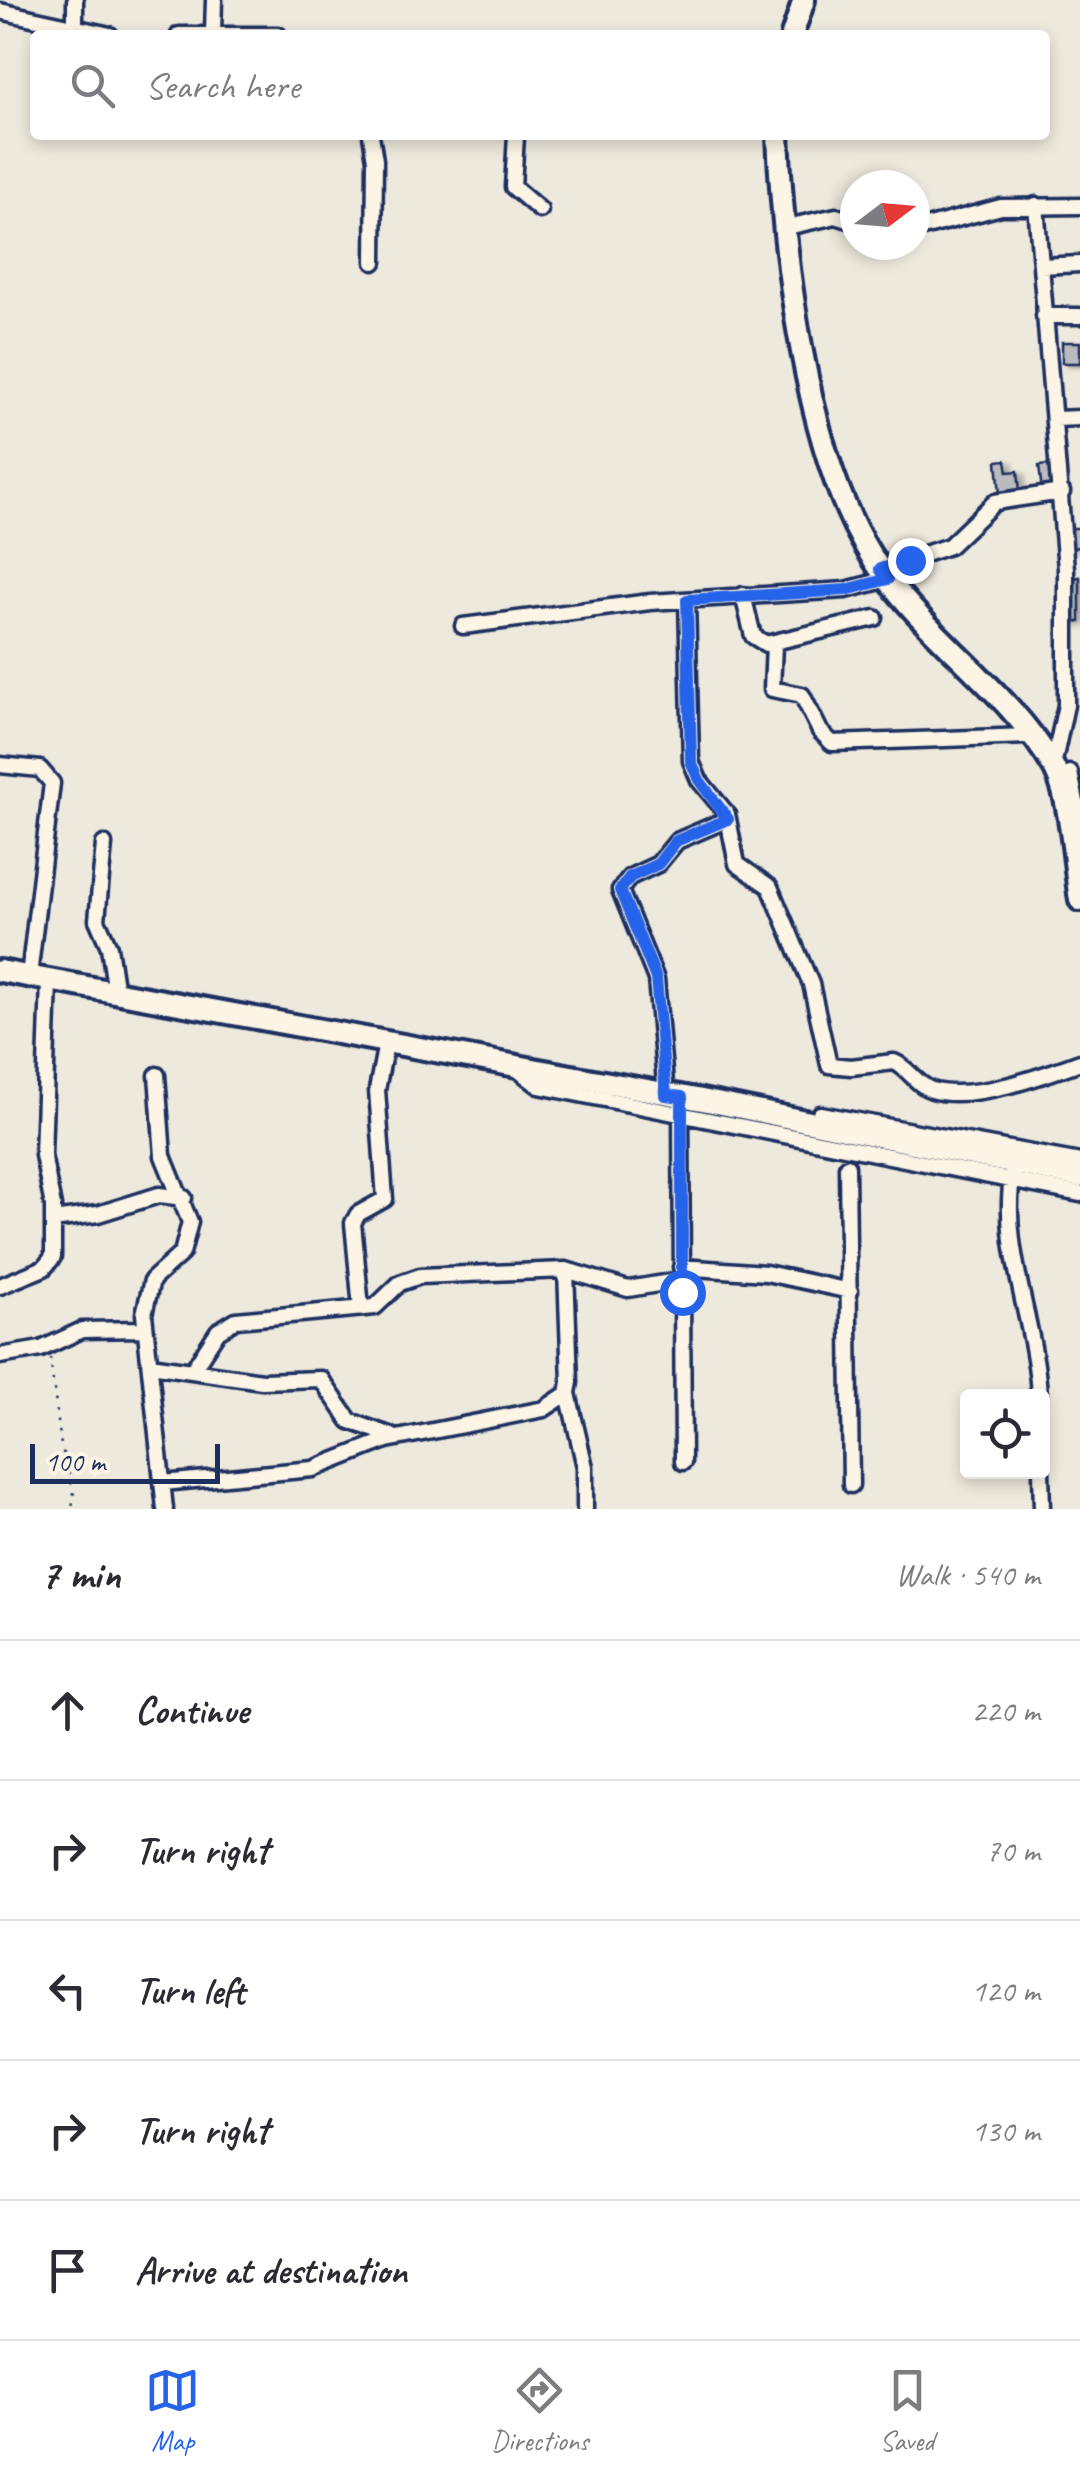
<!DOCTYPE html>
<meta charset="utf-8">
<style>
body{margin:0;font-family:Caveat,sans-serif;background:#f7f7f7;color:#2b2b33}
.controls{position:absolute;right:30px;bottom:30px;display:grid;overflow:hidden;border-radius:10px;box-shadow:0 5px 15px #0003}
.controls button{width:90px;height:90px;display:grid;place-items:center;padding:0;border:0;border-bottom:2px solid #e1e1e2;background:#fff;color:#2b2b33;font:50px sans-serif}
.compass{position:absolute;left:840px;top:170px;width:90px;height:90px;border-radius:50%;background:#fff;box-shadow:0 5px 15px #0003;rotate:74deg}
.scale{position:absolute;left:30px;bottom:25px;width:190px;box-sizing:border-box;padding-left:10px;border:5px solid #1b2f5e;border-top:0;font-size:28px;line-height:35px;white-space:nowrap;color:#1b2f5e;-webkit-text-stroke:8px #fcf5e5;paint-order:stroke}
.stop{position:absolute;width:30px;height:30px;margin:-22px;border:8px solid #2563eb;border-radius:50%;background:#fff}
.stop.end{background:#2563eb;border-color:#fff;box-shadow:0 2px 10px #0008}
.list{margin:0;padding:0;list-style:none}
h2{display:flex;justify-content:space-between;align-items:center;height:130px;margin:0;padding:0 40px;font-size:42px}
h2 small{font-size:32px;font-weight:400;color:#7c7c81}
.list li{display:grid;grid-template-columns:65px 1fr auto;gap:30px;align-items:center;box-sizing:border-box;height:140px;padding:0 40px;border-top:2px solid #e1e1e2}
.list b{display:block;font-size:38px;white-space:nowrap}
.list em{font-size:32px;font-style:normal;color:#7c7c81}
.icon{flex:none;width:55px;height:55px;fill:none;stroke:currentColor;stroke-width:2;stroke-linecap:round;stroke-linejoin:round}
.map{position:relative;flex:none;width:1080px;height:1509px;overflow:hidden}
.search{position:absolute;background:#fff;box-shadow:0 5px 15px #0003;left:30px;right:30px;top:30px;height:110px;display:flex;align-items:center;gap:25px;box-sizing:border-box;padding:0 35px;border-radius:10px;color:#7c7c81;font-size:38px}
.sheet{height:830px;background:#fff}
nav{display:flex;justify-content:space-around;align-items:center;box-sizing:border-box;height:140px;border-top:2px solid #e1e1e2;background:#fff;font-size:28px;color:#7c7c81}
nav a{display:grid;justify-items:center;gap:5px}
nav .on{color:#2563eb}
.map>svg:first-child{display:block}
.building{fill:#babbbe;stroke:#1b2f5e;stroke-width:2.5;filter:url(#shadow)}
.lines{fill:none;stroke-linecap:round;stroke-linejoin:round}
.street-casing{stroke:#1b2f5e;stroke-width:21}
.secondary-casing{stroke:#1b2f5e;stroke-width:28}
.path{stroke:#1b2f5e;stroke-width:2.5;stroke-dasharray:2.5 8;stroke-linecap:butt}
.street{stroke:#fcf5e5;stroke-width:14}
.secondary{stroke:#fcf5e5;stroke-width:20}
.route{stroke:#2563eb;stroke-width:12}
</style>
<div class="map">
<svg width="1080" height="1509" viewBox="0 0 1080 1509">
<defs>
<filter id="shadow"><feDropShadow dx="5.5" dy="3" stdDeviation="2.5" flood-color="#0004"/></filter>
</defs>
<rect width="100%" height="100%" fill="#eee9dd"/>
<filter id="ink" filterUnits="userSpaceOnUse"><feTurbulence type="fractalNoise" baseFrequency=".01" numOctaves="2"/><feDisplacementMap in="SourceGraphic" scale="20" xChannelSelector="R" yChannelSelector="G"/><feConvolveMatrix kernelMatrix="1 2 1 2 8 2 1 2 1" color-interpolation-filters="sRGB"/></filter>
<g filter="url(#ink)">
<path class="building" d="M1062,342h18v21h-18z
M1006,460l2,12 10,-1 2,21 -20,3 -3,-34z
M1057,464l3,25 -18,2 -3,-25z
M1069,528h11v19l-9,1z
M1080,577v45h-8l-2,-44z"/>
<g class="lines">
<g class="street-casing">
<path id="street" d="M0,11l110,24
M75,27v-27
M213,32l1,-32
M179,35h99
M371,135l4,25 -1,102
M516,135l-3,52 27,23
M1036,205l30,364v136l-13,61
M787,227l49,-11 19,6
M915,230l86,-23 79,-1
M1041,266l39,-2
M1044,316h36
M1055,419l25,-1
M880,569l69,-23 46,-44 67,-10
M743,595l10,41 13,8 109,-26
M687,600l4,161 8,19 28,34 10,50 33,23 41,97 18,81 22,2 43,-5c15,6 22,23 38,28 40,12 110,-14 148,-28
M463,626l187,-24 196,-12 42,-11
M774,644l-2,45 30,6 18,36 12,12 197,-7
M0,765l40,4 12,14 -23,193
M1070,773l10,48
M104,844l-7,76 12,27 7,46
M517,1069l22,17 541,108
M157,1075l6,81 27,66 -8,31 -30,27 -8,34 21,195
M666,1095l-10,-116 -36,-89 10,-13 28,-13 19,-23 51,-22
M681,1108l2,354
M820,1114l260,48
M847,1166l4,319
M1013,1172c-14,75 23,150 26,224
M53,1220l45,-6 61,-19 25,3
M681,1267l85,6 84,18
M0,1286l44,-18 9,-11v-51l-10,-51 6,-174
M361,1308l-8,-85 5,-9 27,-15 -8,-109 9,-47
M0,1356l41,-7 41,-19 62,-1
M150,1365l112,16 59,-2 29,42 42,15
M192,1371l26,-40 18,-11 139,-13 25,-24 20,-7 146,-6 62,19 54,-9
M568,1393l17,74v42
M1041,1472l1,37
M163,1483l150,-14 74,-29 157,-31 24,-16 2,-11 -4,-112"/>
</g>
<g class="secondary-casing">
<path id="secondary" d="M792,35l12,-35
M778,135c5,120 28,317 92,419 49,79 136,132 183,212 18,30 21,98 27,134
M0,971l702,129 378,77"/>
</g>
<path class="path" d="M50,1358l11,87 13,47 -2,17"/>
<use href="#street" class="street"/>
<use href="#secondary" class="secondary"/>
</g>
</g>
<g class="lines" filter="url(#ink)">
<path class="route" d="M682,1292v-195l-16,-2 -10,-117 -36,-88 10,-13 28,-13 18,-23 52,-22 -29,-39 -8,-19 -4,-161 159,-10 42,-11 -8,-10 30,-9"/>
</g>
</svg>
<div class="controls">
<button><svg class="icon" aria-label="locate" viewBox="0 0 24 24"><circle cx="12" cy="12" r="6"/><path d="M12 2v4M12 18v4M2 12h4M18 12h4"/></svg></button>
</div>
<svg class="compass" viewBox="-18 -18 36 36"><path d="M0-13l5 13h-10z" fill="#e53935"/><path d="M0 13l5-13h-10z" fill="#7c7c81"/></svg>
<div class="scale">100 m</div>
<div class="stop" style="left:682px;top:1292px"></div>
<div class="stop end" style="left:910px;top:560px"></div>
<div class="search"><svg class="icon" aria-label="search" viewBox="0 0 24 24"><circle cx="10" cy="10" r="6"/><path d="M15 15l6 6"/></svg>Search here</div>
</div>
<section class="sheet">
<h2>7 min<small>Walk · 540 m</small></h2>
<ul class="list">
<li><svg class="icon" aria-label="ahead" viewBox="0 0 24 24"><path d="M12 20V5M6 11l6-6 6 6"/></svg><div><b>Continue</b></div><em>220 m</em></li>
<li><svg class="icon" aria-label="right" viewBox="0 0 24 24"><path d="M7 20v-9h11M14 6l5 5-5 5"/></svg><div><b>Turn right</b></div><em>70 m</em></li>
<li><svg class="icon" aria-label="left" viewBox="0 0 24 24"><path d="M17 20v-9H6M10 6l-5 5 5 5"/></svg><div><b>Turn left</b></div><em>120 m</em></li>
<li><svg class="icon" aria-label="right" viewBox="0 0 24 24"><path d="M7 20v-9h11M14 6l5 5-5 5"/></svg><div><b>Turn right</b></div><em>130 m</em></li>
<li><svg class="icon" aria-label="arrive" viewBox="0 0 24 24"><path d="M6 21V4h12l-3 4 3 4H6"/></svg><div><b>Arrive at destination</b></div></li>
</ul>
</section>
<nav>
<a class="on"><svg class="icon" aria-label="map" viewBox="0 0 24 24"><path d="M3 6l6-2 6 2 6-2v14l-6 2-6-2-6 2zM9 4v14M15 6v14"/></svg>Map</a>
<a><svg class="icon" aria-label="directions" viewBox="0 0 24 24"><path d="M12 3l9 9-9 9-9-9zM9 14v-3h6M13 9l2 2-2 2"/></svg>Directions</a>
<a><svg class="icon" aria-label="saved" viewBox="0 0 24 24"><path d="M7 4h10v16l-5-4-5 4z"/></svg>Saved</a>
</nav>
